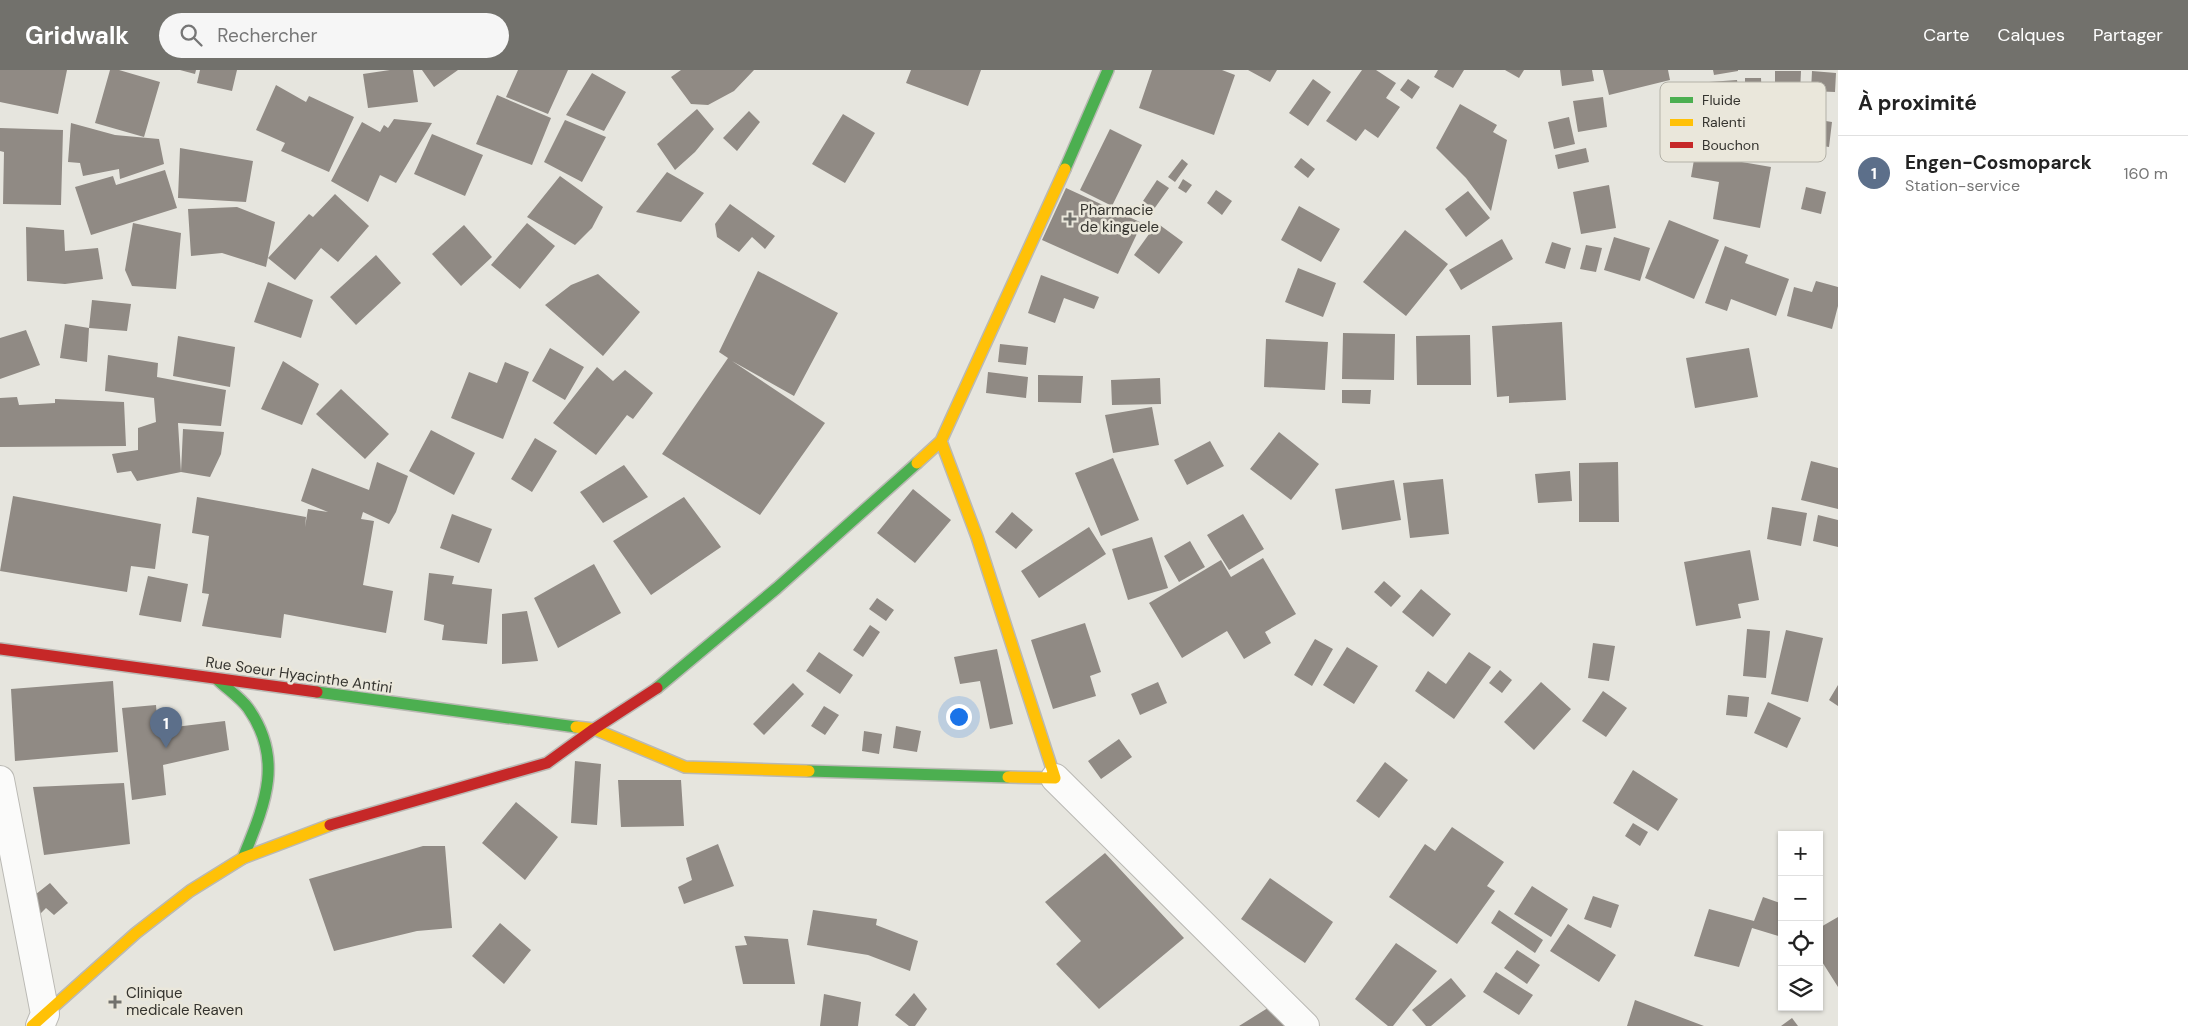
<!DOCTYPE html>
<html lang="fr">
<meta charset="utf-8">
<style>
body{margin:0;font-family:"DM Sans",sans-serif;background:#f6f6f6;color:#222}
.controls{position:absolute;right:15px;bottom:15px;display:grid;overflow:hidden;border-radius:0px;box-shadow:0 1px 4px #0004}
.controls button{width:45px;height:45px;display:grid;place-items:center;padding:0;border:0;border-bottom:1px solid #e0e0e0;background:#fff;color:#222;font:25px sans-serif}
.you{position:absolute;left:958px;top:646px;width:18px;height:18px;margin:-12px;border:4px solid #fff;border-radius:50%;background:#1a73e8;box-shadow:0 0 0 8px #1a73e833}
.badge{display:grid;place-items:center;width:32px;height:32px;border-radius:50%;background:#72716c;color:#fff;font-size:16px;font-weight:700}
.pin{position:absolute;translate:-50% -41px;filter:drop-shadow(0 1px 2px #0008)}
.pin::after{content:'';position:absolute;top:26px;width:18px;height:15px;background:inherit;clip-path:polygon(0 0,100% 0,50% 100%)}
.list{margin:0;padding:0;list-style:none}
h2{display:flex;justify-content:space-between;align-items:center;height:65px;margin:0;padding:0 20px;font-size:21px}
h2 small{font-size:16px;font-weight:400;color:#767676}
.list li{display:grid;grid-template-columns:32px 1fr auto;gap:15px;align-items:center;box-sizing:border-box;height:75px;padding:0 20px;border-top:1px solid #e0e0e0}
.list b{display:block;font-size:19px;white-space:nowrap}
.list p{margin:0;font-size:16px;white-space:nowrap;color:#767676}
.list em{font-size:16px;font-style:normal;color:#767676}
.icon{flex:none;width:28px;height:28px;fill:none;stroke:currentColor;stroke-width:2;stroke-linecap:round;stroke-linejoin:round}
.map{position:relative;flex:none;width:1838px;height:956px;overflow:hidden}
header{display:flex;align-items:center;gap:30px;box-sizing:border-box;height:70px;padding:0 25px;background:#72716c;color:#fff}
header strong{font-size:24px}
nav{display:flex;gap:28px;margin-inline-start:auto;font-size:18px}
.search{width:350px;height:45px;background:#f6f6f6;display:flex;align-items:center;gap:12px;box-sizing:border-box;padding:0 18px;border-radius:28px;color:#767676;font-size:19px}
main{display:flex}
aside{flex:1;background:#fff}
.map>svg:first-child{display:block}
.building{fill:#908a84}
.lines{fill:none;stroke-linecap:round;stroke-linejoin:round}
.street-casing{stroke:#bab9b4;stroke-width:30}
.fast-casing{stroke:#bab9b4;stroke-width:14}
.slow-casing{stroke:#bab9b4;stroke-width:14}
.jam-casing{stroke:#bab9b4;stroke-width:14}
.street{stroke:#fbfbfa;stroke-width:28}
.fast{stroke:#4caf50;stroke-width:11}
.slow{stroke:#ffc107;stroke-width:11}
.jam{stroke:#c62828;stroke-width:11}
.poi-dot{fill:#72716c;stroke:#eae7db;stroke-width:2}
.labels{text-anchor:middle;stroke-width:5;stroke-linejoin:round;paint-order:stroke}
.poi-label{font-size:15px;fill:#34332e;stroke:#eae7db;text-anchor:start}
.street-label{font-size:15px;fill:#34332e;stroke:#eae7db}
.key{fill:#eae7db;stroke:#b3b1a7;stroke-width:1}
.key-label{font-size:14px;fill:#34332e}
</style>
<header>
<strong>Gridwalk</strong>
<div class="search"><svg class="icon" aria-label="search" viewBox="0 0 24 24"><circle cx="10" cy="10" r="6"/><path d="M15 15l6 6"/></svg>Rechercher</div>
<nav><a>Carte</a><a>Calques</a><a>Partager</a></nav>
</header>
<main>
<div class="map">
<svg width="1838" height="956" viewBox="0 0 1838 956">
<rect width="100%" height="100%" fill="#e6e5de"/>
<path class="building" d="M0,0h67l-9,44 -58,-12z
M110,0h9l41,12 -16,55 -49,-14z
M180,0h16l-1,4z
M200,0h37l-5,21 -35,-8z
M390,0h23l5,32 -50,6 -5,-34z
M422,0h36l-24,17z
M518,0h50l-20,44 -42,-17z
M681,0h73l-20,21 -26,14 -17,-1 -20,-27z
M911,0h70l-13,36 -62,-23z
M1152,0h70l13,5 -21,60 -75,-27z
M1248,0h29l-7,12z
M1362,0h14l20,13 -10,15 14,9 -22,31 -13,-9 -9,12 -30,-20z
M1438,0h26l-11,18 -19,-11z
M1505,0h19l-5,8z
M1560,0h32l2,11 -32,5z
M1603,0h65l2,10 -61,15z
M1713,0h25v1l-24,4z
M1775,1h26l-1,22 -25,-1z
M1812,1l24,2 -1,19 -24,-1z
M592,3l34,19 -22,39 -38,-16z
M1745,8h16l1,19h-17z
M1313,9l18,13 -23,34 -19,-13z
M1408,9l12,8 -8,12 -12,-9z
M1737,10l2,13 -29,3 -1,-14z
M276,15l30,17 3,-6 45,21 -25,55 -48,-21 4,-8 -29,-13z
M497,25l54,23 -19,47 -56,-21z
M1603,27l4,30 -29,5 -5,-31z
M1460,34l37,21 -4,7 14,8 -16,71 -25,-33 -30,-30z
M697,39l17,20 -19,23 -20,18 -18,-26z
M749,41l11,11 -23,29 -14,-13z
M843,44l32,19 -30,50 -33,-19z
M1788,45l44,7 -3,25 -44,-7z
M1569,47l6,27 -21,5 -6,-27z
M394,49l38,4 -36,60 -16,-8 -12,27 -37,-21 31,-59 18,10 4,-7 4,3z
M565,50l41,17 -24,45 -38,-20z
M71,53l44,12 44,4 5,25 -44,15 -1,-10 -36,7 -3,-13 -12,-1z
M0,58l63,2 -2,75 -58,-1 1,-52 -4,-1z
M1110,59l32,16 -30,61 -32,-16z
M432,64l51,21 -18,41 -51,-22z
M180,78l73,13 -7,41 -68,-4z
M1586,78l3,14 -31,7 -3,-14z
M1695,84l76,13 -11,61 -47,-9 6,-37 -28,-5z
M1301,88l14,11 -7,9 -14,-11z
M1182,89l6,5 -13,18 -7,-5z
M165,100l12,38 -86,27 -16,-48 38,-11 3,9z
M667,102l37,21 -23,29 -45,-10z
M560,106l43,31 -11,21 -17,17 -48,-28z
M1183,109l9,6 -6,8 -8,-5z
M1157,110l12,8 -15,21 -11,-8z
M1609,115l7,43 -35,6 -8,-42z
M1806,117l20,5 -5,22 -20,-5z
M1066,118l76,35 -24,51 -76,-34z
M1216,120l16,11 -10,14 -15,-12z
M1468,121l22,27 -24,19 -21,-28z
M335,124l34,32 -31,36 -17,-14 -26,32 -27,-22 41,-44 4,3z
M730,134l45,32 -10,13 -13,-12 -13,15 -22,-15 -2,-13z
M1299,136l41,23 -19,33 -40,-22z
M237,137l38,15 -9,45 -44,-14 -31,3 -3,-47z
M1669,150l50,20 -25,59 -49,-21z
M133,153l48,10 -5,56 -44,-3 -7,-16z
M527,153l28,23 -35,43 -29,-24z
M1157,153l26,19 -24,32 -25,-19z
M464,155l28,32 -31,29 -29,-32z
M26,157l38,3 1,21 33,-3 5,31 -38,5 -38,-3z
M1405,160l43,34 -42,52 -43,-34z
M1614,167l36,11 -10,33 -36,-11z
M1502,169l11,20 -52,31 -12,-20z
M1552,172l19,6 -6,21 -20,-6z
M1586,175l16,3 -6,24 -16,-3z
M1725,176l23,9 -3,8 44,16 -13,37 -45,-17 -4,12 -22,-8z
M376,185l25,28 -45,42 -26,-28z
M1298,198l38,15 -13,34 -38,-15z
M758,201l80,42 -44,83 -62,-35 93,62 -65,92 -98,-61 66,-96 -9,-6z
M598,204l42,38 -37,44 -58,-51 26,-20z
M1041,205l58,22 -5,12 -30,-11 -9,25 -27,-10z
M1816,211l22,6v19l-6,23 -45,-13 7,-29 18,5z
M268,212l45,18 -12,38 -47,-16z
M92,230l39,4 -4,27 -38,-3z
M1562,252l4,78 -57,3v-7l-12,1 -5,-71z
M65,254l24,4 -2,34 -27,-4z
M26,260l14,35 -40,14v-41z
M1343,263l52,1 -1,46 -52,-1z
M1470,265l1,50h-54l-1,-49z
M178,266l57,11 -5,40 -57,-11z
M1266,269l62,3 -3,48 -61,-3z
M1000,274l28,3 -2,18 -28,-3z
M550,278l34,19 -19,33 -33,-19z
M1749,278l9,49 -63,11 -9,-50z
M108,285l50,8 -1,14 69,13 -5,36 -43,-3 3,49 -44,9 -6,-10 -14,2 -5,-19 26,-4v-22l18,-6 -2,-24 -49,-7z
M283,291l36,23 -17,41 -41,-16z
M505,292l24,10 -26,67 -52,-21 18,-46 28,11z
M597,297l16,14 12,-11 28,23 -20,26 -6,-4 -31,40 -43,-32z
M988,302l40,5 -2,21 -40,-5z
M1038,305l45,1 -2,27 -43,-1z
M1160,308l1,26 -49,1 -1,-25z
M341,319l48,45 -24,25 -49,-45z
M1342,320h29l-1,14 -28,-1z
M17,327l2,8 36,-2v-4l69,3 2,44 -126,1v-49z
M1152,337l7,38 -46,8 -8,-38z
M183,359l41,3 -3,22 -11,23 -29,-5z
M431,360l44,23 -21,42 -45,-24z
M1279,362l40,32 -28,36 -41,-31z
M535,368l22,13 -25,41 -21,-13z
M1210,371l14,25 -37,19 -13,-25z
M1113,388l26,62 -38,16 -26,-63z
M1811,391l27,7v41l-37,-9z
M377,392l31,14 -12,36 -7,12 -26,-12 -2,7 13,2 -11,64 30,6 -7,42 -102,-19 -3,24 -79,-12 7,-32 -7,-1 7,-57 -17,-3 5,-36 109,20 -1,10 3,-18 20,3 -27,-11 11,-33 57,22z
M1618,392l1,60h-40v-59z
M624,395l24,32 -45,26 -23,-31z
M1570,401l2,30 -34,2 -3,-29z
M1443,409l6,55 -39,4 -7,-55z
M1394,410l7,40 -59,10 -7,-41z
M913,419l38,31 -36,43 -38,-30z
M13,426l148,28 -6,45 -24,-3 -4,26 -127,-21z
M684,427l37,50 -70,48 -38,-54z
M1772,437l35,6 -6,33 -34,-7z
M1012,442l21,18 -17,19 -21,-17z
M452,444l40,15 -13,34 -39,-15z
M1243,444l21,35 -35,21 -22,-35z
M1818,445l20,5v27l-25,-6z
M1089,457l17,27 -67,44 -18,-27z
M1152,467l16,51 -40,12 -16,-51z
M1190,471l15,26 -26,15 -15,-26z
M1750,480l9,50 -21,4 3,14 -45,8 -12,-64z
M1263,488l33,56 -31,18 6,11 -27,16 -17,-28 -45,27 -33,-55 72,-43 10,17z
M594,494l27,49 -63,35 -24,-50z
M429,503l25,3 -2,8 40,5 -5,55 -45,-4 2,-15 -20,-5z
M148,506l40,8 -7,38 -42,-7z
M1384,511l17,15 -10,11 -17,-15z
M1421,519l30,25 -18,23 -31,-25z
M877,528l17,12 -8,11 -17,-12z
M527,541l11,50 -36,3v-50z
M1085,553l16,49 -11,4 6,20 -43,13 -22,-69z
M870,555l10,7 -17,25 -10,-7z
M1747,559l23,2 -4,47 -23,-2z
M1786,560l37,8 -15,64 -37,-8z
M1315,569l18,10 -21,37 -18,-11z
M1593,573l22,3 -6,35 -21,-3z
M1347,577l31,19 -24,38 -31,-19z
M997,579l16,75 -23,5 -10,-48 -20,3 -6,-27z
M819,582l34,23 -13,19 -34,-23z
M1469,582l22,15 -37,52 -39,-28 13,-20 18,13z
M1500,600l12,10 -10,13 -13,-10z
M113,611l5,71 -103,9 -4,-72z
M1158,612l9,21 -27,12 -9,-21z
M1541,612l30,27 -37,41 -30,-28z
M793,613l11,11 -40,41 -11,-11z
M1838,615v21l-9,-6z
M1603,621l24,17 -21,29 -24,-16z
M1728,625l21,2 -2,20 -21,-2z
M1768,632l33,16 -14,30 -33,-15z
M156,635l2,24 67,-8 4,29 -66,15 3,30 -34,5 -10,-92z
M824,636l15,9 -14,20 -14,-9z
M896,656l25,5 -4,21 -24,-4z
M864,661l18,3 -3,20 -17,-3z
M1119,669l13,18 -31,22 -13,-18z
M575,691l26,3 -4,61 -26,-2z
M1385,692l23,18 -29,38 -23,-17z
M1633,700l45,29 -20,32 -45,-28z
M618,710h63l3,46 -63,1z
M124,713l6,61 -86,11 -11,-68z
M516,732l42,35 -33,43 -43,-37z
M1633,753l15,9 -8,14 -15,-10z
M1452,757l52,35 -17,24 8,5 -38,53 -68,-47 36,-53 10,7z
M718,774l16,42 -50,18 -6,-17 14,-7 -6,-22z
M423,776h22l7,82 -35,3 -83,20 -25,-72z
M1105,783l79,85 -85,71 -43,-45 25,-23 -36,-39z
M1270,808l63,44 -28,41 -64,-44z
M50,813l18,20 -14,12 -8,-7 -7,7 -13,-13z
M1532,816l36,23 -17,28 -37,-23z
M1593,826l26,9 -8,23 -27,-9z
M1763,827l17,6 2,-4v38l-30,-9 -13,39 -45,-11 15,-47 45,12z
M813,840l64,9 -1,6 42,16 -8,30 -42,-16 -61,-10z
M1499,840l44,30 -8,13 -44,-30z
M1838,847v70l-19,-30v-29z
M500,853l31,27 -27,34 -32,-28z
M1568,854l48,31 -17,27 -49,-31z
M744,866l44,3 7,45h-52l-8,-38 12,-1z
M1396,873l41,28 -44,55h-5l-33,-27z
M1517,880l23,15 -13,19 -23,-16z
M1496,902l37,23 -14,20 -36,-23z
M1451,908l15,18 -35,30h-5l-14,-16z
M914,923l13,16 -12,17h-6l-14,-11z
M824,924l37,8 -3,24h-38z
M1635,930l69,26h-77z
M1271,936l18,20h-50z
M1792,948l6,8h-17z"/>
<g class="lines">
<g class="street-casing">
<path id="street" d="M1055,708l250,248
M0,710l45,234 -5,12"/>
</g>
<g class="fast-casing">
<path id="fast" d="M1065,99l43,-99
M217,609c10,10 23,18 31,29 37,52 16,98 -5,150
M657,618l120,-100 140,-125
M317,622l259,35
M809,701l199,6"/>
</g>
<g class="slow-casing">
<path id="slow" d="M941,371l36,96 78,241 -47,-1
M917,393l24,-22 124,-272
M576,657l18,2 91,38 124,4
M32,956l104,-93 54,-42 53,-33 87,-33"/>
</g>
<g class="jam-casing">
<path id="jam" d="M0,579l317,43
M330,755l217,-62 47,-34 63,-41"/>
</g>
<use href="#street" class="street"/>
<use href="#fast" class="fast"/>
<use href="#slow" class="slow"/>
<use href="#jam" class="jam"/>
</g>
<g class="poi-dot">
<path d="M1067.5 141.5h5v5h5v5h-5v5h-5v-5h-5v-5h5z"/>
<path d="M112.5 924.5h5v5h5v5h-5v5h-5v-5h-5v-5h5z"/>
</g>
<g class="labels">
<g class="poi-label">
<text x="1080" y="145">Pharmacie<tspan x="1080" dy="17">de kinguele</tspan></text>
<text x="126" y="928">Clinique<tspan x="126" dy="17">medicale Reaven</tspan></text>
</g>
<g class="street-label">
<text transform="translate(299 605) rotate(8)" y="5">Rue Soeur Hyacinthe Antini</text>
</g>
</g>
<rect x="1660" y="12" width="166" height="80" rx="8" class="key"/>
<rect x="1670" y="27" width="23" height="6" fill="#4caf50"/>
<rect x="1670" y="49" width="23" height="7" fill="#ffc107"/>
<rect x="1670" y="72" width="23" height="6" fill="#c62828"/>
<g class="key-label">
<text x="1702" y="35">Fluide</text>
<text x="1702" y="57">Ralenti</text>
<text x="1702" y="80">Bouchon</text>
</g>
</svg>
<div class="controls">
<button>+</button>
<button>−</button>
<button><svg class="icon" aria-label="locate" viewBox="0 0 24 24"><circle cx="12" cy="12" r="6"/><path d="M12 2v4M12 18v4M2 12h4M18 12h4"/></svg></button>
<button><svg class="icon" aria-label="layers" viewBox="0 0 24 24"><path d="M12 4l9 5-9 5-9-5zM3 14l9 5 9-5"/></svg></button>
</div>
<div class="you"></div>
<div class="pin badge" style="left:166px;top:678px;background:#5c6f8a">1</div>
</div>
<aside>
<h2>À proximité<small></small></h2>
<ul class="list">
<li><span class="badge" style="background:#5c6f8a">1</span><div><b>Engen-Cosmoparck</b><p>Station-service</p></div><em>160 m</em></li>
</ul>
</aside>
</main>
